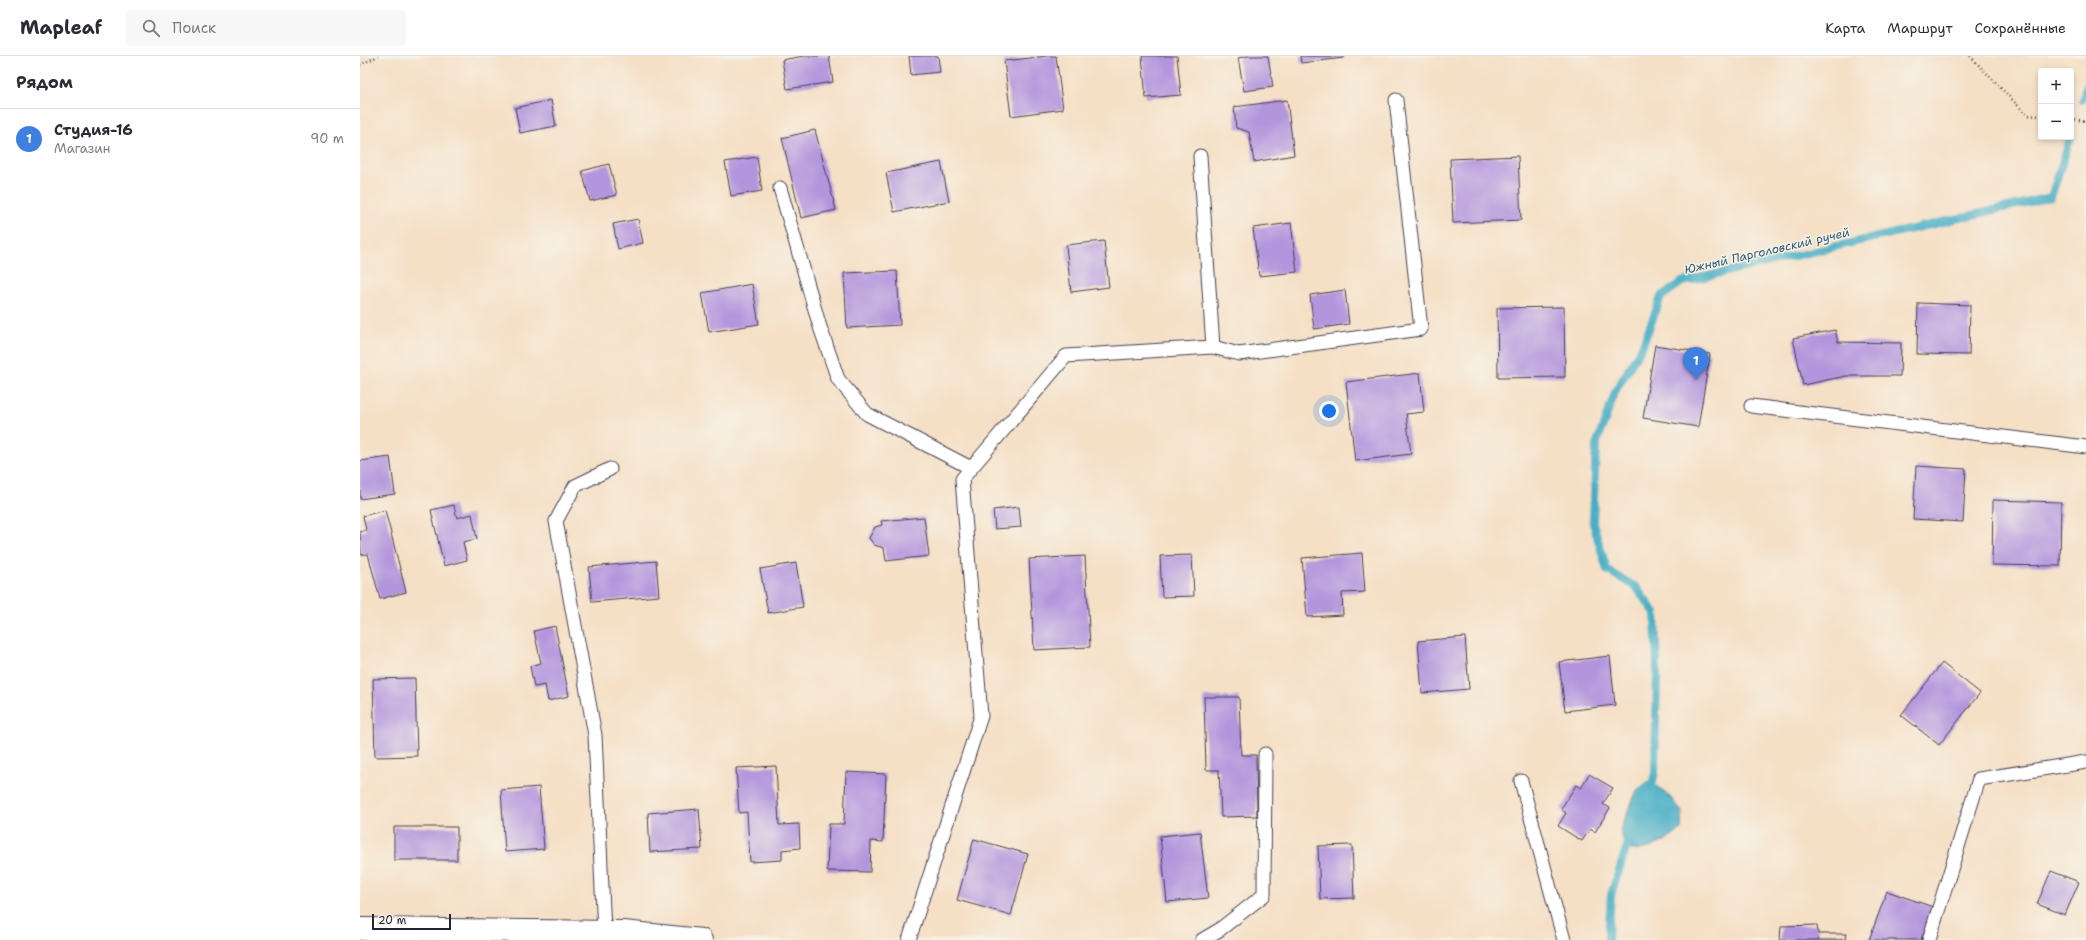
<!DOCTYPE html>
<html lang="ru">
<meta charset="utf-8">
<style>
body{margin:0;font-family:"Shantell Sans",sans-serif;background:#f7f7f7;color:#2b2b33}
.controls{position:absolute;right:12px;top:12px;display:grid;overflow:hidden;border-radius:4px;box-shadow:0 2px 6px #0003}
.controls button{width:36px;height:36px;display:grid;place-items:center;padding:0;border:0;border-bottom:1px solid #e1e1e2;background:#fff;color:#2b2b33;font:20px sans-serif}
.scale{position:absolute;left:12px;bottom:10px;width:79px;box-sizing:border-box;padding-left:4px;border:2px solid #22223b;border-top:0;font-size:11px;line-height:14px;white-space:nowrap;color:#22223b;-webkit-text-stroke:3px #f7f3e8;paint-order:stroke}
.you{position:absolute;left:969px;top:355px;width:14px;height:14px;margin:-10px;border:3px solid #fff;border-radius:50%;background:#1a73e8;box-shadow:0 0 0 6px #1a73e833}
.badge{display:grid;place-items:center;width:26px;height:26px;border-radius:50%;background:#0b8043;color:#fff;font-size:13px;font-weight:700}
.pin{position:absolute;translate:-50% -33px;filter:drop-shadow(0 1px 2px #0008)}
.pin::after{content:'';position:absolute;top:21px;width:14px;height:12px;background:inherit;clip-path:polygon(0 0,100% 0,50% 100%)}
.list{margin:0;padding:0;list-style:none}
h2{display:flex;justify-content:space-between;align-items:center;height:52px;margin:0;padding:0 16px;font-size:17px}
h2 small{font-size:13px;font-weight:400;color:#7c7c81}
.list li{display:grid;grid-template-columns:26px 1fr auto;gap:12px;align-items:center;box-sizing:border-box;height:60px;padding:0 16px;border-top:1px solid #e1e1e2}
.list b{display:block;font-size:15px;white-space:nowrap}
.list p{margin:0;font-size:13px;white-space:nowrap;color:#7c7c81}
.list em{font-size:13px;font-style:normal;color:#7c7c81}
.icon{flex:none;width:22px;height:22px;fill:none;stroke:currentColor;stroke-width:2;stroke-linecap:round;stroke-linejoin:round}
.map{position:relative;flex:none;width:1726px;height:884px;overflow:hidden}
header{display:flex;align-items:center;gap:24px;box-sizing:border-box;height:56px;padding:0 20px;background:#fff;border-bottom:1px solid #e1e1e2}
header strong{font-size:19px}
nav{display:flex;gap:22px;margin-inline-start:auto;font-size:14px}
.search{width:280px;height:36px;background:#f7f7f7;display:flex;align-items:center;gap:10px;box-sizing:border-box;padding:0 14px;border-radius:4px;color:#7c7c81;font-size:15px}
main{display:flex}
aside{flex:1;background:#fff}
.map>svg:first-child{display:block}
.water{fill:#46aec5;stroke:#346880}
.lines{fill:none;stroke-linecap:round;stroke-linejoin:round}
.stream{stroke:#46aec5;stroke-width:8}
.building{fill:#b395dd}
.lane-casing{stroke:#423e50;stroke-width:15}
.secondary-casing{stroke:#423e50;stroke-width:24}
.path{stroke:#423e50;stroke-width:2.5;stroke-dasharray:1 3;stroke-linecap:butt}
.lane{stroke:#fff;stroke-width:13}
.secondary{stroke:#fff;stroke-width:22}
.labels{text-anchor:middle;stroke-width:3;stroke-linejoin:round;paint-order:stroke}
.water-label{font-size:12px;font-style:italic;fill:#305a72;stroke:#f7f3e8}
</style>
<header>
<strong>Mapleaf</strong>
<div class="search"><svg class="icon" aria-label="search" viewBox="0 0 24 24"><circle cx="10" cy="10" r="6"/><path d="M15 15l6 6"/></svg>Поиск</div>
<nav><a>Карта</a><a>Маршрут</a><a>Сохранённые</a></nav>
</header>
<main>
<aside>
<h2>Рядом<small></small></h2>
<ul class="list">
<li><span class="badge" style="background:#3f7fe0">1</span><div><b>Студия-16</b><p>Магазин</p></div><em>90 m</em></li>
</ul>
</aside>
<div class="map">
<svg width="1726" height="884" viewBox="0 0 1726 884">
<rect width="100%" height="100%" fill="#f7f3e8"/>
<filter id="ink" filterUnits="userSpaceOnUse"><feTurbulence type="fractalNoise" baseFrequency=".025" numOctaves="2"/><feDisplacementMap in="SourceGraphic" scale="8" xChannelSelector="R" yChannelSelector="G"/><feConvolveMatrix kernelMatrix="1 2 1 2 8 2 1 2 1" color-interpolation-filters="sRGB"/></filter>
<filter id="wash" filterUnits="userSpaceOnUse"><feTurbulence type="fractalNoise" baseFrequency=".012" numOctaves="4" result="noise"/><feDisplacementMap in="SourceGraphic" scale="16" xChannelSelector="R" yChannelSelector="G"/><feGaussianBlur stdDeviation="0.9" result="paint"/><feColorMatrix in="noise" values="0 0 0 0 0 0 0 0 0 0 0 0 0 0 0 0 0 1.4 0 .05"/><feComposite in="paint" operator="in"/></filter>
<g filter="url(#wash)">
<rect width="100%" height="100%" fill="#f5dfc5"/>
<path class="water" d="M1286,727h7l18,15 11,14 -1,18c-14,11 -36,24 -55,19l-6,-19 17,-40z"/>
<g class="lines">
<path class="stream" d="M1722,44l4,-12
M1290,737l5,-20 2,-104 -2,-56 -19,-26 -29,-17 -14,-47 3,-78 20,-55 26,-43 19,-50 21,-15 369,-85 19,-58
M1248,884l3,-45 18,-55"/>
</g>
<g id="blocks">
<path class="building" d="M444,0h25l4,26 -46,7 -5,-29z
M549,0h29l2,16 -29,3z
M687,0h9l7,53 -52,7 -7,-55z
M782,0h35l4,39 -35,3z
M888,0h20l5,31 -29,4 -6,-33z
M940,0h44v2l-43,5z
M191,44l5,26 -36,7 -5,-25z
M927,44l7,55 -40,7 -5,-30 -13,-4 -2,-21z
M455,74l21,80 -35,8 -19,-80z
M1158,100l3,64 -68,3 -3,-64z
M397,101l5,34 -31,5 -6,-34z
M581,106l8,39 -55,11 -8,-39z
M249,108l8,31 -27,6 -8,-30z
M278,163l5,24 -25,6 -5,-25z
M931,167l6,49 -38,4 -6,-48z
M744,185l5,46 -38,5 -5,-47z
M537,215l3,54 -53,3 -3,-55z
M392,228l7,40 -50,8 -7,-39z
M985,234l4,34 -35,5 -4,-34z
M1558,247l52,2 -1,50 -52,-1z
M1204,251l1,70 -67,1 -1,-70z
M1475,274l3,12 63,1 -1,33h-54l-43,9 -10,-47z
M1295,289l55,9 -12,73 -55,-9z
M1060,317l4,39 -18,2 5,40 -56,7 -9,-79z
M30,401l5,37 -35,5v-38z
M1556,410l50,3 -3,53 -50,-3z
M1633,444l68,2 -1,64 -68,-1z
M94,449l3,13 15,-4 5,25 -14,3 4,18 -23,6 -13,-56z
M659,451l2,20 -26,2 -2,-19z
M25,454l21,82 -26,7 -12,-45 -7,1 -1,-23 6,-2 -3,-14z
M564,461l5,39 -43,5 -2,-13 -10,-3 -5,-7 6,-11 7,-2 -1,-4z
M1002,497l3,39 -23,1 1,22 -36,2 -5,-59z
M832,499l2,41 -32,1 -2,-41z
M725,500l5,91 -56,3 -5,-91z
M296,505l3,35 -67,6 -3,-35z
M436,507l7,44 -35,6 -8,-44z
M195,570l14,70 -21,5 -3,-16 -11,2 -4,-21 11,-3 -7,-32z
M1105,581l4,52 -47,4 -4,-52z
M1250,600l5,49 -50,6 -6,-49z
M1582,607l38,30 -41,52 -38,-30z
M55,622l2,78 -42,1 -2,-78z
M844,641h35l2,58h15l1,61 -36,1 -2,-47h-13z
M416,710l3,59 20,-1 1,24 -18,2v10l-32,2 -3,-50 -8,1 -3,-45z
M486,716l40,2 -3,68 -12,-1 -1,31 -43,-1 2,-47h15z
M1229,718l24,14 -10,16 7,4 -15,24 -5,-3 -8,12 -24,-15 8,-13 -5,-4 15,-24 5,3z
M179,731l5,62 -39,3 -4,-62z
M339,753l3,40 -52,3 -2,-39z
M34,771h63v33h-63z
M840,776l8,66 -41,4 -7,-66z
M614,783l54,15 -17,61 -54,-15z
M992,789l2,53 -34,1 -2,-53z
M1691,815l28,11 -14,33 -28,-11z
M1527,835l46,16 -12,33h-52z
M1457,869l1,9h28l-1,6h-65l1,-14z"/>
</g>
</g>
<g filter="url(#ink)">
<use href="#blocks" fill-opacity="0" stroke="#423e50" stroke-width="1"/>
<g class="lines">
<g class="lane-casing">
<path id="lane" d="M420,132l40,139 18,52 29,35 104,54
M853,291l26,7 182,-25 -25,-229
M1391,350l335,41
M1161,725l43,159
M244,876l-9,-197 -39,-214 19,-35 35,-17
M549,884l72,-224 -19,-237 104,-123 147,-9 -13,-191
M842,884l17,-10 45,-35 1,-141
M1569,884l50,-161 107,-17"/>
</g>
<g class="secondary-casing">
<path id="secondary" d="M0,873l263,3 78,8"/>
</g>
<path class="path" d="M1610,0l57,59 14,1
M0,9l18,-9
M1711,63l15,2"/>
<use href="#lane" class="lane"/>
<use href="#secondary" class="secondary"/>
</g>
</g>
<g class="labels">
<g class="water-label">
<text transform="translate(1407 195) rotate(-13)" y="4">Южный Парголовский ручей</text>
</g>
</g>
</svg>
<div class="controls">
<button>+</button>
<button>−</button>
</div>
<div class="scale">20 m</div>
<div class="you"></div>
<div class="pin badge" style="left:1336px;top:324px;background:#3f7fe0">1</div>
</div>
</main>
